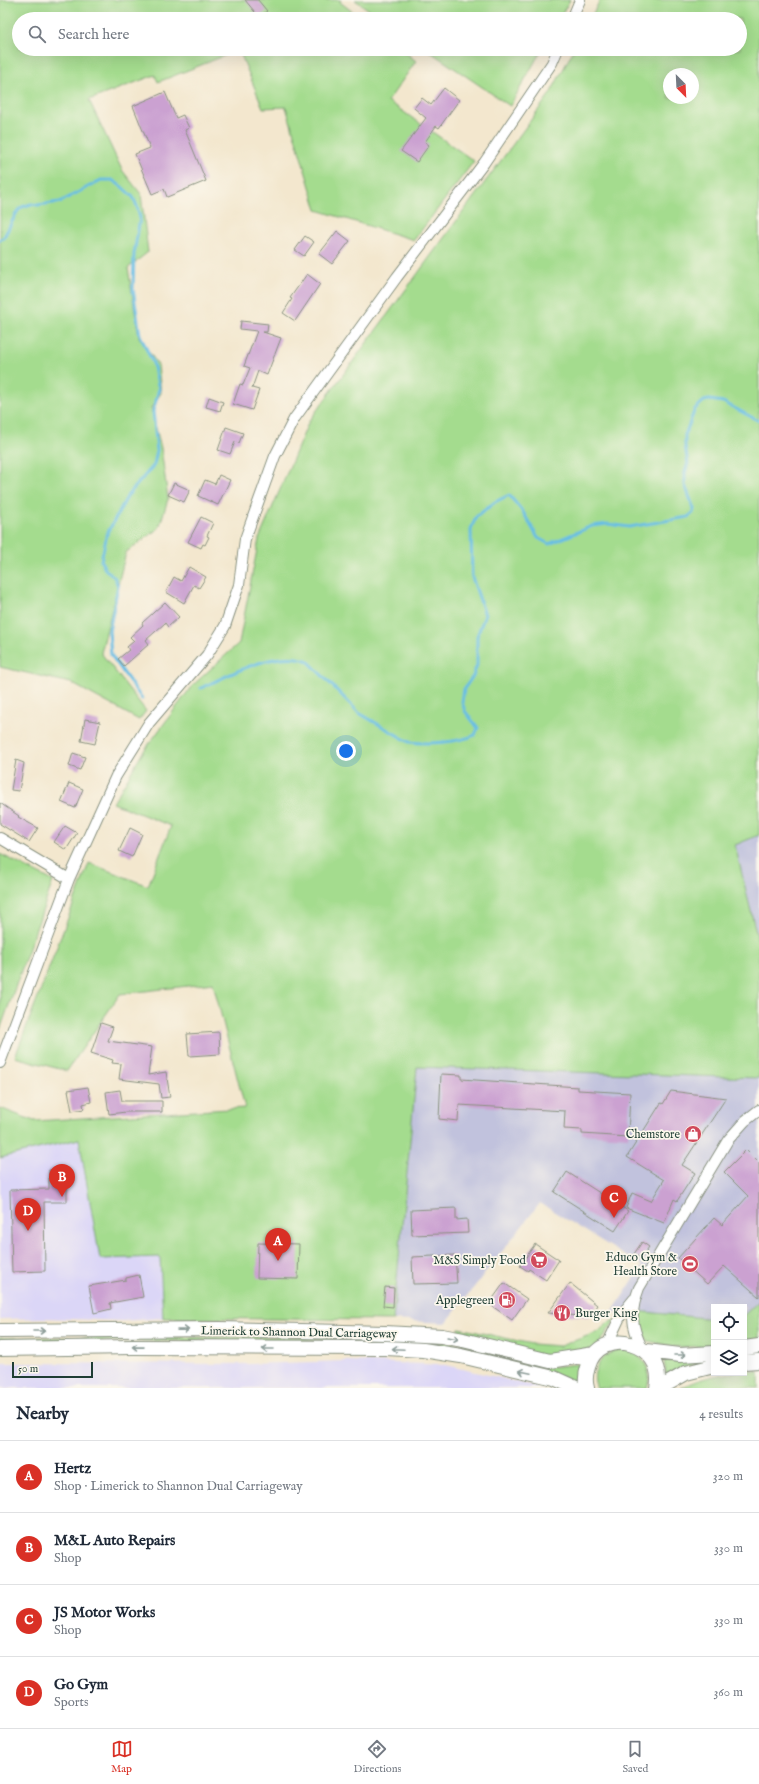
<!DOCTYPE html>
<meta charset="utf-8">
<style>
body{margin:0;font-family:"IM FELL English",serif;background:#f6f6f7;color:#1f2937}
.controls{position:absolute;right:12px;bottom:12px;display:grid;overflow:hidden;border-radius:0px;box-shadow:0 4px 16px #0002}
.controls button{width:36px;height:36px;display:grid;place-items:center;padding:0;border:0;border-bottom:1px solid #e0e1e3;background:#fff;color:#1f2937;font:20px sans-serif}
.compass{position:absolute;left:663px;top:68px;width:36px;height:36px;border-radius:50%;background:#fff;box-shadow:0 4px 16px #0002;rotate:156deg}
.scale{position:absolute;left:12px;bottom:10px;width:81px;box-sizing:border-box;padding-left:4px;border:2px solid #1f3d34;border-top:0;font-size:11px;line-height:14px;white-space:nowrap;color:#1f3d34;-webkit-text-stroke:3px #fbf7ec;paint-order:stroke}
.you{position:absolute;left:346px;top:751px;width:14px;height:14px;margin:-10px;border:3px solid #fff;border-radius:50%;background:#1a73e8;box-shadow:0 0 0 6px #1a73e833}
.badge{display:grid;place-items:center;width:26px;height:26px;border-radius:50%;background:#d93025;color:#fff;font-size:13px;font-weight:700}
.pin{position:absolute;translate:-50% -33px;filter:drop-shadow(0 1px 2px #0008)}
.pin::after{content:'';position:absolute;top:21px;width:14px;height:12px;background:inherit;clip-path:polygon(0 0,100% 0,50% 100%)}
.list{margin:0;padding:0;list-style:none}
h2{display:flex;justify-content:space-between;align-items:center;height:52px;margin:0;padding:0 16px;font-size:17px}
h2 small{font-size:13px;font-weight:400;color:#747a83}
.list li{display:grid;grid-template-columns:26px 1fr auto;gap:12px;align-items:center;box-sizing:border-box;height:72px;padding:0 16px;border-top:1px solid #e0e1e3}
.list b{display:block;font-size:15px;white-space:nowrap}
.list p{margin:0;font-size:13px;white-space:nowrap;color:#747a83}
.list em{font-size:13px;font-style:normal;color:#747a83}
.icon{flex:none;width:22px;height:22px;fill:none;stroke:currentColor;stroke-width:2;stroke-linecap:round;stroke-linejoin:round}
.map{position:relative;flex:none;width:759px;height:1388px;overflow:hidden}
.search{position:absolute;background:#fff;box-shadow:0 4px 16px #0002;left:12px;right:12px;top:12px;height:44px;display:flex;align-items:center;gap:10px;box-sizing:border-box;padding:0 14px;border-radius:22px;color:#747a83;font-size:15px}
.sheet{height:340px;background:#fff}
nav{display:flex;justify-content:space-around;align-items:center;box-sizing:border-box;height:56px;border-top:1px solid #e0e1e3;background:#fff;font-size:11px;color:#747a83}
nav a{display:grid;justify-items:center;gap:2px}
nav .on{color:#d93025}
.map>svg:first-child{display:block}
.built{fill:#dbd6f7}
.industrial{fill:#c1c2dd}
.green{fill:#a4dc8e;stroke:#628c61;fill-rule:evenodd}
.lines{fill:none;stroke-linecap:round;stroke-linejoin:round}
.stream{stroke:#68bee5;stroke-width:3}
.building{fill:#cba1d1}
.street-casing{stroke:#899281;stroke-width:12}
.secondary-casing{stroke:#899281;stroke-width:16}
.street{stroke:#fff;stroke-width:10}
.secondary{stroke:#fff;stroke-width:14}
.oneway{stroke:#8f9e9a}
.labels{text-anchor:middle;stroke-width:3.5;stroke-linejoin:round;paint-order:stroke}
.poi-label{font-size:12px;fill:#1f3d34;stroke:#fbf7ec;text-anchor:end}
.street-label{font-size:12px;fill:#1f3d34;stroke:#fbf7ec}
</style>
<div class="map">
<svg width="759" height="1388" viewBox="0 0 759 1388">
<rect width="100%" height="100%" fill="#fbf7ec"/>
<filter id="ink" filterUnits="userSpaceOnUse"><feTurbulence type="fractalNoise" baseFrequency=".025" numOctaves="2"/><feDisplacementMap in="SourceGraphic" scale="8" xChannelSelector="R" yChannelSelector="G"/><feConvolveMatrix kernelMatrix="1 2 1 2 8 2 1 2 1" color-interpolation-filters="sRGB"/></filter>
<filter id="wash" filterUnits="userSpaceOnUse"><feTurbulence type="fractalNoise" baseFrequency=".012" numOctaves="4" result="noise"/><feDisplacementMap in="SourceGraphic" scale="16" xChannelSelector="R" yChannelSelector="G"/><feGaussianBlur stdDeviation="0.9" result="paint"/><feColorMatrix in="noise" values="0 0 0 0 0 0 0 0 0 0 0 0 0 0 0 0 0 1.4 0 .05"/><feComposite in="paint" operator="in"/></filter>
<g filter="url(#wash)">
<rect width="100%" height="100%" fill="#f3e7ce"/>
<path class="built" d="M79,1138l21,120 60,-1 3,61 -40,3 -80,-3 -43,1v-161z
M347,1361l98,4 98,23h-543v-25l252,1z"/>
<path class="industrial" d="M759,835v110l-24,-101z
M417,1067l342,11v223l-15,14v-8h-30v12l-79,-8 -24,3 31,-48 -102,-63 -94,120 -53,-3z"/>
<path class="green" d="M0,0h341l-1,2 22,17h-343v30h382l15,12 -28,40 86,60 -60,79 -97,-30 -31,-103 -23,1 -24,-58 -81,32 -3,-7 -66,25 33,70 19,24 7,58 -20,16 11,69 19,28 3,28 -10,15 10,40 7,51 -9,29 -33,24 -25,101 45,58 -7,9 -68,-37 -71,-16z
M355,0h215l-11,19h-177z
M600,0h159v835l-24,10 24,100v133l-342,-11 -24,253 -230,-2 -3,-61 -60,2 -21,-120 -79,19v-50l34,13 211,-13 -32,-125 -93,11 -53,77 -52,-14 74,-194 59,23 23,-60 -58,-23 30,-51 49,-66 47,-43 20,-104 50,-118 241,-327 24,-45h166v-30h-150zM669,74h24v24h-24z
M426,49h116l-32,57z
M0,854l53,27 -53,149z
M759,1301v40l-15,2v-28z
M635,1311l79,8v27l-37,1 -29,-6 -10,-15z
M615,1320l-15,23 -11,7 -42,8 -89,-26 1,-4 73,16 28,2 38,-14 11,-10z
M308,1337l125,4 20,3 97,23 28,-3 -2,17 -106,-30 -33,-6 -131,-5 -306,2v-4z
M617,1350c22,-1 37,16 30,38h-50c-8,-17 4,-32 20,-38z
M714,1357v4l-21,3 -27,10 -2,-13h28z
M748,1371l11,1v16h-78c20,-12 46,-14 67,-17z"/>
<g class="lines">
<path class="stream" d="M0,240l4,-3 13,-25 5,-5 9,-3 7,1 22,-3 41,-22h11l9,6 12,11 4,9 3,12 -6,36 -1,35 7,46 13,28 6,26 -6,22 4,39 -3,15 -26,30 -21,39 -6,27 4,8 10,9 3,8 -9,45 2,24 31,44
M201,688c28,-13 76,-40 107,-27l51,52 50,29c18,2 49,1 66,-7l3,-7 -13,-17 -3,-9 2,-13 9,-13 4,-11v-29l8,-21 -13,-38 -1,-48 5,-12 19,-15 14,-7 14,17 15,26 11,6 43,-18 16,-2 21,3 59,-10 5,-4 1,-4 -9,-24v-12l3,-10 -3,-17v-11l10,-26 9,-8 5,-1 14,2 36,19"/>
</g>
<g id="blocks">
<path class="building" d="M245,0h13l9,11 -8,6z
M444,88l15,12 -20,28 -3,-2 -11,16 4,3 -12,17 -16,-11 25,-33 -12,-10 8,-10 9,7z
M165,92l11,26 7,-3 6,13 -4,2 21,51 -39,16 -3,-8 -12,5 -17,-40 15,-6 -17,-42z
M337,231l13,10 -18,23 -13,-10z
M305,236l9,6 -10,14 -9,-6z
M307,274l13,10 -25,37 -12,-8 9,-14 -2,-1z
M241,321l27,3 -1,8h-4l18,6 -14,37 -9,-4 -6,17 7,2 -7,20 -19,-6 7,-20 3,1 7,-17 -6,-2 13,-35 -17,-2z
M209,397l14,5 -3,9 -14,-4z
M226,427l17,6 -4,10 -4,-1 -5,12 -12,-4z
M219,475l11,5 -12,25 -20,-9 7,-16 10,4z
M174,483l16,7 -6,12 -16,-7z
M201,517l12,6 -6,13 2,1 -4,8 -2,-1 -2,4 -13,-6z
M189,567l17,10 -7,11 -5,-3 -10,18 -18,-11 8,-15 7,4z
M165,602l14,15 -11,10 -3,-4 -19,17 3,4 -25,22 -6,-7 11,-9 -2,-3 7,-6 -4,-4 13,-12 -1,-2z
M85,719l15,3 -5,22 -14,-3z
M73,753l12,4 -5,13 -11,-4z
M16,760l8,3 -5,28 -8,-1z
M69,783l14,6 -8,19 -14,-6z
M0,803l19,13 -1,1 20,11 -9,14 -29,-18z
M65,826l12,7 -11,17 -12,-8z
M130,828l12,6 -10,23 -13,-6z
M101,1023l12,4 -5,14 44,6 -4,28 18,-3 4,25 -9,1 -2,-14 -40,-5 2,-15 -9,-1 1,-3 -22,-7z
M219,1032l1,22 -31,2 -2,-22z
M441,1074l20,1v4l117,8v3l52,3 -2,44 -46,-3v-4l-18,-1 1,-18 -106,-6 -1,16 -19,-2z
M88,1087l3,15 -8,2 1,5 -12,2 -4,-21z
M120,1090l2,11h40v11h-36l-17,2 -3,-22z
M671,1091l55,7 -44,67 13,8 -18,28 -3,-2 -10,24 -38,-15 6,-15 19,8 13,-21 -37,-23 34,-54 2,1z
M746,1150l13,13v134l-35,-31 -17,18 -29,-26 36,-40 8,7 26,-29 -24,-24z
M49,1170h18v32h-23l1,69 -33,1 -2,-82 39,-1z
M567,1172l61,39 -13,20 -61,-39z
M456,1208v12l11,-1 1,14 -56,2 -1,-25z
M642,1242l7,5 -8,11 -7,-4z
M258,1243l41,1 -1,35 -41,-1z
M535,1244l24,16 -13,20 -17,-11 -1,2 -8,-5z
M455,1255l2,28 -44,1 -1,-27z
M139,1275l4,22 -33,6 1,6 -17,4 -5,-27 37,-6v-2z
M504,1283l23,16 -15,21 -23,-16z
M570,1283l27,22 -8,12 -41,-4z
M385,1287l9,1 -1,19 -10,-1z"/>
</g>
</g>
<g filter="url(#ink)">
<use href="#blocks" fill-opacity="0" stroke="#899281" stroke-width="1"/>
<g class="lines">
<g class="street-casing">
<path id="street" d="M572,19l8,-19
M0,838l69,41
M0,1063l69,-184 47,-103 33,-53 58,-68 18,-29 14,-41 6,-46 30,-83 19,-37 103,-142 87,-114 68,-100 6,-14
M607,1345l14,-30 13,-16
M642,1348c-11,-23 -12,-36 -3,-60l89,-148 17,-19 14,-11"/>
</g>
<g class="secondary-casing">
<path id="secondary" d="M0,1331l220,-2 165,4 57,3 21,4 87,21 44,-7
M744,1348l15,-2
M0,1349l133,-2 253,1 37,2 38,6 93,22 22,10
M646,1351l34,4 34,-2
M744,1362l15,-1
M587,1388c-2,-7 -1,-15 1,-21 11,-42 79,-26 69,21
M660,1388l26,-15 28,-7"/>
</g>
<use href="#street" class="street"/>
<use href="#secondary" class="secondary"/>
</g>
<defs><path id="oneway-shaft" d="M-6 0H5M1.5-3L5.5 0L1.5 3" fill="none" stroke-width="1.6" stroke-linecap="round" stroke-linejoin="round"/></defs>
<g class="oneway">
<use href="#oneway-shaft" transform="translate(183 1330) rotate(-1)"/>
<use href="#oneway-shaft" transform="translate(39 1331)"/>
<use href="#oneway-shaft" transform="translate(453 1338) rotate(10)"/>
<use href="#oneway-shaft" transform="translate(138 1347) rotate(-179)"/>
<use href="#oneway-shaft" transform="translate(268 1349) rotate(180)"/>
<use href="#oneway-shaft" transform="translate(398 1349) rotate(-177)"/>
<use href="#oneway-shaft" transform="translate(680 1355)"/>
<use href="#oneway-shaft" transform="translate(525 1372) rotate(-168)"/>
</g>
</g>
<defs>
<g id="shop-disc" transform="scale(0.9)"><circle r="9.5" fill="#d1495b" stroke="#fbf7ec"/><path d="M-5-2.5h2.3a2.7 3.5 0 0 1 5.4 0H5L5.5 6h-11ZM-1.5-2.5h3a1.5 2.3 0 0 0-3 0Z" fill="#fff"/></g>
<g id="supermarket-disc" transform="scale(0.9)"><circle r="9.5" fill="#d1495b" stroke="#fbf7ec"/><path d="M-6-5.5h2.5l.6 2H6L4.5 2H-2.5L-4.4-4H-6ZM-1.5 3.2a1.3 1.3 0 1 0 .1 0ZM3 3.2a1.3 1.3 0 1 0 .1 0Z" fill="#fff"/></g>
<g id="stadium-disc" transform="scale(0.9)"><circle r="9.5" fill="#d1495b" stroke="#fbf7ec"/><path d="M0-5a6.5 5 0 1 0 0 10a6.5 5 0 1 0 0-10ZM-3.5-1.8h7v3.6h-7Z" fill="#fff"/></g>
<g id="fuel-disc" transform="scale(0.9)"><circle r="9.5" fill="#d1495b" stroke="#fbf7ec"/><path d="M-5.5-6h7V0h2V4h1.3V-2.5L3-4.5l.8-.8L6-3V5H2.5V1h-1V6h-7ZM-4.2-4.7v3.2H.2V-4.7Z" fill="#fff"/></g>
<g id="restaurant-disc" transform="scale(0.9)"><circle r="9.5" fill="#d1495b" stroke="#fbf7ec"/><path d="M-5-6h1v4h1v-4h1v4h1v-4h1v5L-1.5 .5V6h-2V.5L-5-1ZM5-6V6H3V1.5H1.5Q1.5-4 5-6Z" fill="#fff"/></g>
</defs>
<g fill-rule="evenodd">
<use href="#shop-disc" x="693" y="1134"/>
<use href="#supermarket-disc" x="539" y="1260"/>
<use href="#stadium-disc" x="690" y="1264"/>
<use href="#fuel-disc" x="507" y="1300"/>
<use href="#restaurant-disc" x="562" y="1313"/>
</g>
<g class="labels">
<g class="poi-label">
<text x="680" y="1138">Chemstore</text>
<text x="677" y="1261">Educo Gym &amp;<tspan x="677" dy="14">Health Store</tspan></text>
<text x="526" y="1264">M&amp;S Simply Food</text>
<text x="494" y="1304">Applegreen</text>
<text x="575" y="1317" text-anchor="start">Burger King</text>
</g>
<g class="street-label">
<text transform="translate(299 1332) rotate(1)" y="4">Limerick to Shannon Dual Carriageway</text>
</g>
</g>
</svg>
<div class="controls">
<button><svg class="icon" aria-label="locate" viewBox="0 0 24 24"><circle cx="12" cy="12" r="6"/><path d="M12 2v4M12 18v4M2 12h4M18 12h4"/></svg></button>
<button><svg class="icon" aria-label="layers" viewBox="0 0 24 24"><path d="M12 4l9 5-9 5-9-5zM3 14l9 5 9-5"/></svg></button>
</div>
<svg class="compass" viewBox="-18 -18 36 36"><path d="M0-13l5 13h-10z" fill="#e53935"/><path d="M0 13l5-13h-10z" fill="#747a83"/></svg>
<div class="scale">50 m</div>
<div class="you"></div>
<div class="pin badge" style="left:278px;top:1261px">A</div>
<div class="pin badge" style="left:62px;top:1197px">B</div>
<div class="pin badge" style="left:614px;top:1218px">C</div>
<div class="pin badge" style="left:28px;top:1231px">D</div>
<div class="search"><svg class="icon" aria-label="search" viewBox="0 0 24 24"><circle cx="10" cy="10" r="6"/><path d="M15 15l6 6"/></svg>Search here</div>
</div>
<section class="sheet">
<h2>Nearby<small>4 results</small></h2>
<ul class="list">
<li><span class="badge">A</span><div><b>Hertz</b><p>Shop · Limerick to Shannon Dual Carriageway</p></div><em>320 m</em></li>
<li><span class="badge">B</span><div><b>M&amp;L Auto Repairs</b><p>Shop</p></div><em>330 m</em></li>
<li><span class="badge">C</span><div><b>JS Motor Works</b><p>Shop</p></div><em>330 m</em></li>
<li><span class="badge">D</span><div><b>Go Gym</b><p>Sports</p></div><em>360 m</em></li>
</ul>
</section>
<nav>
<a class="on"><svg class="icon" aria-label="map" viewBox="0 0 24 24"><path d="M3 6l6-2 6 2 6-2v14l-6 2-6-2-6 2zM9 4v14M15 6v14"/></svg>Map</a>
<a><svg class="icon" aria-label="directions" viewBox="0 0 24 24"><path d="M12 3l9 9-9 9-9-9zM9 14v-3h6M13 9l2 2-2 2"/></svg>Directions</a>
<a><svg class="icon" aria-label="saved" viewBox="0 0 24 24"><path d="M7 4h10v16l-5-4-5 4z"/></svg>Saved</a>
</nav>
